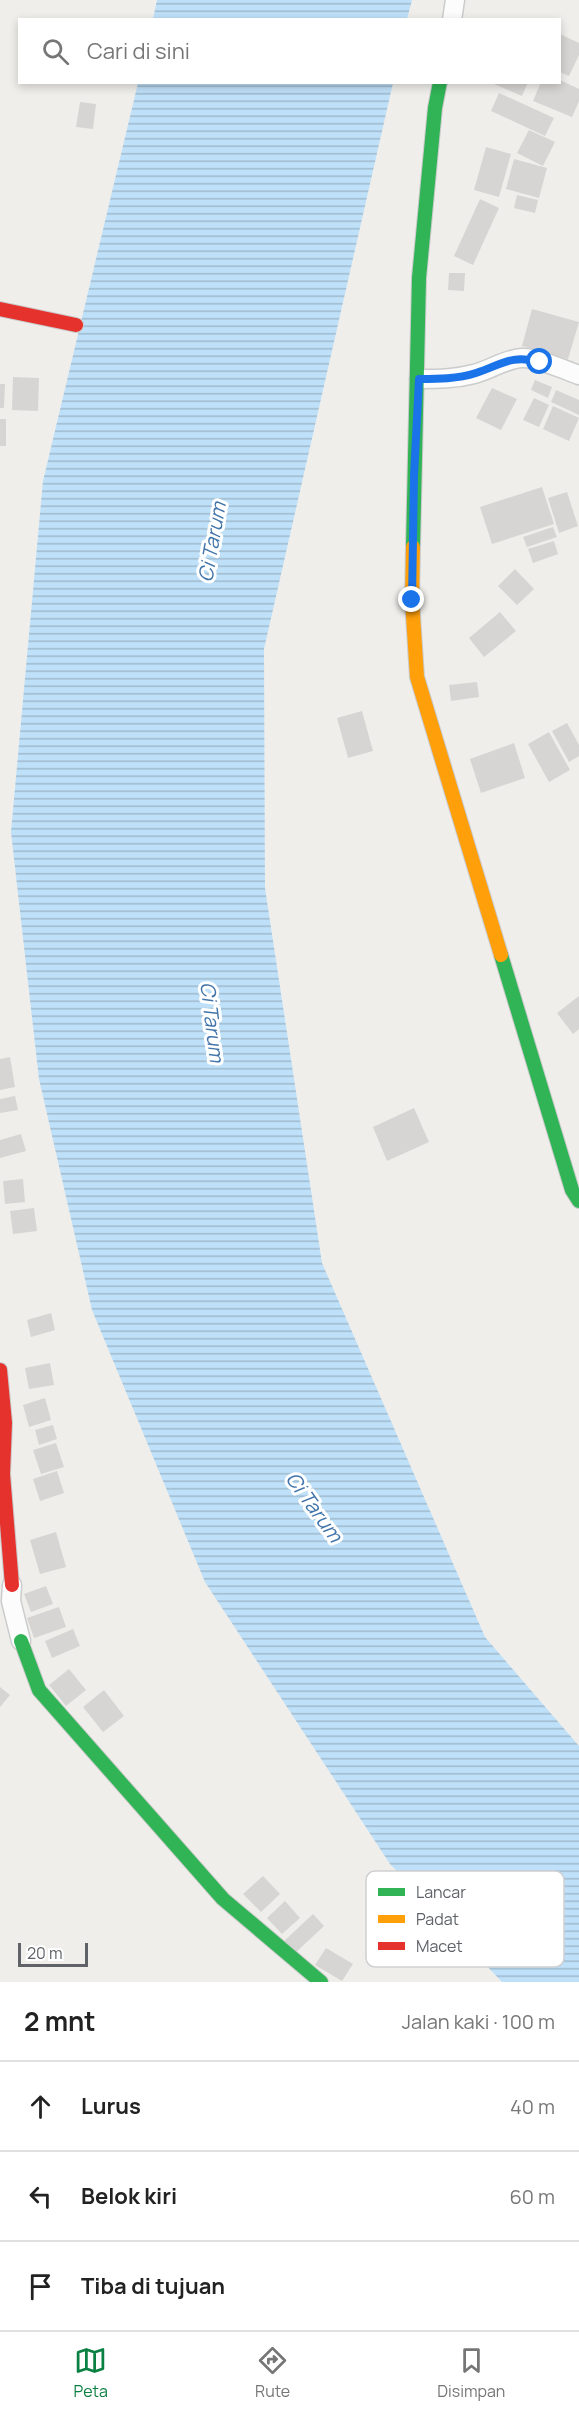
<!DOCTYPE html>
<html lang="id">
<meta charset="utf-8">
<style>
body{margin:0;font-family:Manrope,sans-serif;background:#f2f2f2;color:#222}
.scale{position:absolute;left:18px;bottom:15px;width:70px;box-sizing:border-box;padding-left:6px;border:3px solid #5f6368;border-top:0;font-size:16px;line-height:21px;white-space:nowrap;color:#5f6368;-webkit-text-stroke:4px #fff;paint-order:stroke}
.stop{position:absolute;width:18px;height:18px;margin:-14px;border:4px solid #1a73e8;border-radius:50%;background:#fff}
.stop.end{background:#1a73e8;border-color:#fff;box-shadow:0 2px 6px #0008}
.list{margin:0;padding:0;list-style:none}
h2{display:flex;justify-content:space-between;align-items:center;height:78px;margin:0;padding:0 24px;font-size:26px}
h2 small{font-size:20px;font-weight:400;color:#767676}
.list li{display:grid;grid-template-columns:39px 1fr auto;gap:18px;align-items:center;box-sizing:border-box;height:90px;padding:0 24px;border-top:2px solid #e0e0e0}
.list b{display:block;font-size:22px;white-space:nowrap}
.list em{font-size:20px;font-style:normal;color:#767676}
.icon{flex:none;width:33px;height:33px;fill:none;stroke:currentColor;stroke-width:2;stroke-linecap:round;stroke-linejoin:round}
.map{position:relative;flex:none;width:579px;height:1982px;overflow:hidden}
.search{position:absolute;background:#fff;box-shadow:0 3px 9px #0003;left:18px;right:18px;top:18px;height:66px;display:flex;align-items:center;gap:15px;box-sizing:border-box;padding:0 21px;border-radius:0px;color:#767676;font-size:22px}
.sheet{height:348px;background:#fff}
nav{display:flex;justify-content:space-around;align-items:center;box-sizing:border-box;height:84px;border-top:2px solid #e0e0e0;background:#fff;font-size:16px;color:#767676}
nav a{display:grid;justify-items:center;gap:3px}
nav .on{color:#0b8043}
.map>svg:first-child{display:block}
.water{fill:url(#water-rules)}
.building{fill:#d6d5d3}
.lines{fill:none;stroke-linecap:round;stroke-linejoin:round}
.street-casing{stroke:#cbcccc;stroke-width:21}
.fast-casing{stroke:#cacacb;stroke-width:16}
.slow-casing{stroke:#cacacb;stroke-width:16}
.jam-casing{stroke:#cacacb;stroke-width:16}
.street{stroke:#fdfcfc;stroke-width:18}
.fast{stroke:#30b455;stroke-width:14}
.slow{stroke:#ff9f0a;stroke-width:14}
.jam{stroke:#e5322d;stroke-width:14}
.route{stroke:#1a73e8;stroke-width:8}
.labels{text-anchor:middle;stroke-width:6;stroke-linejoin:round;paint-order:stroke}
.water-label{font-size:20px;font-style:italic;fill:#4174aa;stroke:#fff}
.key{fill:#fff;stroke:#cfd0d2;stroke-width:1.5}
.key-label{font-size:16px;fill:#5f6368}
</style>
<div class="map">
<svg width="579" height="1982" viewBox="0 0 579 1982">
<defs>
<pattern id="water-rules" width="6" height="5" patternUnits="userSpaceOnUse" patternTransform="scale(1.5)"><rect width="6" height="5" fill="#bfe0f9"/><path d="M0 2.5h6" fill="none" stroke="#9eb9cd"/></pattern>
</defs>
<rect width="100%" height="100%" fill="#efeeea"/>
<path class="water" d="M157,0h255l-5,19h-254z
M138,83h255l-129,566 1,239 57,375 163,374 94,109v236h-77l-112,-118 -185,-282 -113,-272 -53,-231 -28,-247 32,-351z"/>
<path class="building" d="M560,34l19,9v12l-10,21 -9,-4z
M560,80l19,9v12l-7,16 -39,-16 8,-19h19z
M494,82h34l-6,14 -28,-12z
M499,93l55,25 -9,18 -54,-25z
M80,102l16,2 -3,25 -17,-2z
M529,130l26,12 -12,24 -26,-13z
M486,147l25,7 -12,43 -25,-7z
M514,159l33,9 -8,30 -33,-9z
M517,195l21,5 -3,13 -21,-5z
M480,199l19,9 -26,57 -19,-9z
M449,273h16l-1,18 -16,-1z
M532,309l47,13 -11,37 -46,-13z
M13,377l26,1 -1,33 -26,-1z
M535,380l17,7 -4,11 -17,-8z
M0,384h5l-1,24h-4z
M492,388l25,11 -16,31 -25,-12z
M556,390l23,10v15l-28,-13z
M534,398l15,7 -10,22 -16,-7z
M553,406l26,12 -10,23 -26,-12z
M0,419h6v27h-6z
M542,487l12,37 -62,20 -12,-37z
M567,492l11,34 -19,7 -11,-35z
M553,527l4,10 -30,10 -4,-10z
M554,541l4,13 -25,9 -5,-14z
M515,569l19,20 -17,16 -19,-19z
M500,612l16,19 -32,26 -15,-19z
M477,682l2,15 -28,4 -2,-16z
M362,711l11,40 -25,7 -11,-40z
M567,723l12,22v11l-10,6 -17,-31z
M549,732l21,38 -21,12 -21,-38z
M514,743l11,35 -44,15 -11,-34z
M579,996v33l-6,5 -16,-21z
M10,1057l5,30 -15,3v-31z
M15,1096l3,14 -18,3v-14z
M414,1108l15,34 -42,19 -14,-34z
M21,1134l5,17 -26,7v-18z
M23,1179l2,23 -20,2 -2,-23z
M34,1208l3,23 -24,3 -3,-23z
M51,1313l4,17 -24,7 -4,-17z
M50,1363l4,22 -25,4 -4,-21z
M45,1398l6,22 -22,7 -6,-22z
M53,1425l4,14 -18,6 -4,-15z
M56,1443l8,24 -23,7 -8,-24z
M57,1471l7,22 -24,8 -7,-22z
M56,1532l10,35 -26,7 -10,-34z
M46,1586l7,18 -22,8 -7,-18z
M59,1607l7,20 -32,11 -7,-20z
M73,1629l7,17 -28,12 -7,-17z
M69,1669l17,21 -20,16 -17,-21z
M0,1687l10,8 -10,12z
M104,1690l20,26 -21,16 -20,-25z
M263,1876l17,18 -19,18 -18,-18z
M285,1901l15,17 -18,16 -15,-16z
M313,1914l11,12 -31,29 -11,-12z
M326,1948l27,16 -11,17 -27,-16z"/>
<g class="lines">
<g class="street-casing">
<path id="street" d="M452,20l3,-20
M419,379c19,0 36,0 55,-5 16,-4 31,-15 48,-16 14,-1 43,12 57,17
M12,1585l-1,16 10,40"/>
</g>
<g class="fast-casing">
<path id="fast" d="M413,547l6,-269 16,-170 5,-26
M501,955l71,235 7,11
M21,1641l18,49 184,209 98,83"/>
</g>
<g class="slow-casing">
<path id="slow" d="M413,547l-1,53 5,77 84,278"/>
</g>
<g class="jam-casing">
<path id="jam" d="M0,309l76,16
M0,1370l5,53 -2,51 9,111"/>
</g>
<use href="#street" class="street"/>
<use href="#fast" class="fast"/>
<use href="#slow" class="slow"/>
<use href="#jam" class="jam"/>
</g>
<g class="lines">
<path class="route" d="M412,600l2,-124 5,-97c19,0 38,0 57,-6 25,-8 35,-19 64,-11"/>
</g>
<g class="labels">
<g class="water-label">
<text transform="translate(212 542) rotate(-80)" y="7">Ci Tarum</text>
<text transform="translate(212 1022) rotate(83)" y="7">Ci Tarum</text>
<text transform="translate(314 1507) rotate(54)" y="7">Ci Tarum</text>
</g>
</g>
<rect x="366" y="1871" width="198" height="96" rx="9" class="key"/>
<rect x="378" y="1888" width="27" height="8" fill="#30b455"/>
<rect x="378" y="1915" width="27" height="8" fill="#ff9f0a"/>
<rect x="378" y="1942" width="27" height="8" fill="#e5322d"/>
<g class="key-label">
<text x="416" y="1898">Lancar</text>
<text x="416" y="1925">Padat</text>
<text x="416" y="1952">Macet</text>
</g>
</svg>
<div class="scale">20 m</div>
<div class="stop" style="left:540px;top:362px"></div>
<div class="stop end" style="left:412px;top:600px"></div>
<div class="search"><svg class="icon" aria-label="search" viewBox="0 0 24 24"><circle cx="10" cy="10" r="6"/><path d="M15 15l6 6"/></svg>Cari di sini</div>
</div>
<section class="sheet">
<h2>2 mnt<small>Jalan kaki · 100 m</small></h2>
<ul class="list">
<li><svg class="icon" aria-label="ahead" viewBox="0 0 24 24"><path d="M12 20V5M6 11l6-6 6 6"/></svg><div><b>Lurus</b></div><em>40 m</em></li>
<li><svg class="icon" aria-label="left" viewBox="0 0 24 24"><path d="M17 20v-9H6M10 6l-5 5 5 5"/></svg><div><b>Belok kiri</b></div><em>60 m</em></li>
<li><svg class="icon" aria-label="arrive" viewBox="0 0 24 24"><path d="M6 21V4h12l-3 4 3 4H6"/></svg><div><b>Tiba di tujuan</b></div></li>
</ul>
</section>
<nav>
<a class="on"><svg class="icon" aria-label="map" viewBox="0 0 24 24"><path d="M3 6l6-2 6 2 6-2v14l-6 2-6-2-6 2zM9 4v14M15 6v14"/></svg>Peta</a>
<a><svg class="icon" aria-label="directions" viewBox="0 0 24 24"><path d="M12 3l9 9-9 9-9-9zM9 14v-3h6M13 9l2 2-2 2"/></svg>Rute</a>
<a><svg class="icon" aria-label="saved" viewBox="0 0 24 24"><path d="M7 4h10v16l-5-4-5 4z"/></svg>Disimpan</a>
</nav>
